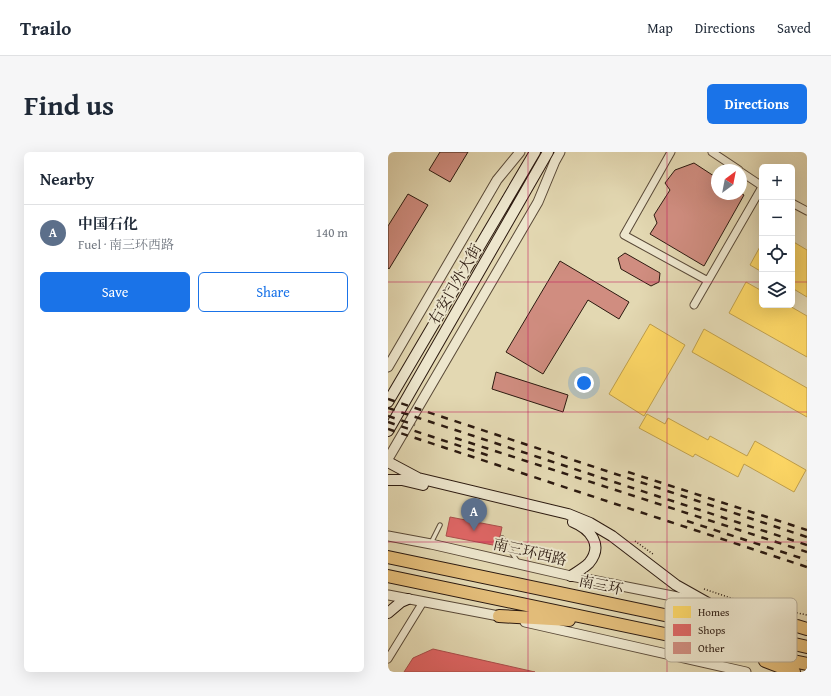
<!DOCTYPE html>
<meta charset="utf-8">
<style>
body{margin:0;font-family:"Gentium Book Plus","Noto Serif SC",serif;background:#f6f6f7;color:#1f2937}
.controls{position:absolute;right:12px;top:12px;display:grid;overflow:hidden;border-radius:6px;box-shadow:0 4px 16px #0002}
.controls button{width:36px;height:36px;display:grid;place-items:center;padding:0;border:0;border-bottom:1px solid #e0e1e3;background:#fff;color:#1f2937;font:20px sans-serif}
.compass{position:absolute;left:323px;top:12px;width:36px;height:36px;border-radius:50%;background:#fff;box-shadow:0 4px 16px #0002;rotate:32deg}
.you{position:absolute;left:196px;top:231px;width:14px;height:14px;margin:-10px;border:3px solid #fff;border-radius:50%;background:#1a73e8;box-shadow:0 0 0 6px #1a73e833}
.badge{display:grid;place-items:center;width:26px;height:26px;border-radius:50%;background:#1a73e8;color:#fff;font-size:13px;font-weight:700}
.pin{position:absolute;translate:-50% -33px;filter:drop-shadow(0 1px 2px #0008)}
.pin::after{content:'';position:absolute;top:21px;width:14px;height:12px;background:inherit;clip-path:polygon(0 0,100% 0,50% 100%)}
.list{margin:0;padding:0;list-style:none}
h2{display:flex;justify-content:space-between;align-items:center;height:52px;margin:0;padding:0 16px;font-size:17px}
h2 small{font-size:13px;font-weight:400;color:#747a83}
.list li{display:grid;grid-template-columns:26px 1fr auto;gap:12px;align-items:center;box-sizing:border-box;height:56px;padding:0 16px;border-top:1px solid #e0e1e3}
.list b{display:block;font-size:15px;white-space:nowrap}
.list p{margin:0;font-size:13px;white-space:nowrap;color:#747a83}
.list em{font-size:13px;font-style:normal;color:#747a83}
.actions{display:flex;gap:8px;padding:12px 16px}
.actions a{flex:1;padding:9px 0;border:1px solid #1a73e8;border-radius:6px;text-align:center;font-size:14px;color:#1a73e8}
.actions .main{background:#1a73e8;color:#fff}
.icon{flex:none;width:22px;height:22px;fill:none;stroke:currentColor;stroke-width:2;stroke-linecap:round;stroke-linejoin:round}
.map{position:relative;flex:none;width:419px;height:520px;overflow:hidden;border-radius:6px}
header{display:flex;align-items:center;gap:24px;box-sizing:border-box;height:56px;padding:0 20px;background:#fff;border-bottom:1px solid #e0e1e3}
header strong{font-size:19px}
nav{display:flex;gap:22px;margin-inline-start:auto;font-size:14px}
.intro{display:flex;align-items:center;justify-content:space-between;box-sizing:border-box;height:96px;padding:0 24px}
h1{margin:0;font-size:28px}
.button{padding:10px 18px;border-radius:6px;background:#1a73e8;color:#fff;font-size:14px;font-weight:700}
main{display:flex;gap:24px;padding:0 24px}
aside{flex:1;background:#fff;border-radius:6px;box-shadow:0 4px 16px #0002}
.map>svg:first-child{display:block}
.homes{fill:#ffd966;stroke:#c0a04c}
.shops{fill:#e06666;stroke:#aa4f4c}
.building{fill:#d08d80;stroke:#2c1a10}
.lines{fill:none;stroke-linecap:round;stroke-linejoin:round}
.service-casing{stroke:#5a4a38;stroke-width:5.5}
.minor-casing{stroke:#5a4a38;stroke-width:9}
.tertiary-casing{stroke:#5a4a38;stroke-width:11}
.secondary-casing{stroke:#2c1a10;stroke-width:12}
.trunk-casing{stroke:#2c1a10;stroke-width:14}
.path{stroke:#2c1a10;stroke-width:1.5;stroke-dasharray:1 2;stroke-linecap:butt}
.service{stroke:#ede6cd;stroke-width:3.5}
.minor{stroke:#ede6cd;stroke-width:7}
.tertiary{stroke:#ede6cd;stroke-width:9}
.secondary{stroke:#ede6cd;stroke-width:10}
.trunk{stroke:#e2bc79;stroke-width:12}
.rail{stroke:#2c1a10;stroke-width:2.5;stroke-dasharray:7 7;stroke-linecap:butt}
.grid{fill:none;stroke:#c2185b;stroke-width:1;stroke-opacity:0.55}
.labels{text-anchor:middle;stroke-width:4;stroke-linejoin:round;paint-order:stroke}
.street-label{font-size:15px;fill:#2c1a10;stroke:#ede6cd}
.key{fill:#ede6cd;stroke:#b3a994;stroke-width:1}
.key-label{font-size:11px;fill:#2c1a10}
</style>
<header>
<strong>Trailo</strong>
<nav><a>Map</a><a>Directions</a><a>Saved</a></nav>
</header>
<div class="intro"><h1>Find us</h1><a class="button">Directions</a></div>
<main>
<aside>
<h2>Nearby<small></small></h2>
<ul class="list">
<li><span class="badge" style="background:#5c6f8a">A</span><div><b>中国石化</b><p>Fuel · 南三环西路</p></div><em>140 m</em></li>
</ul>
<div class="actions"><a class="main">Save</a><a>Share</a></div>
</aside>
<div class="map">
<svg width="419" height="520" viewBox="0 0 419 520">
<rect width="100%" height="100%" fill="#e3d8b2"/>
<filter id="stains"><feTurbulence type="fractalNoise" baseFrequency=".005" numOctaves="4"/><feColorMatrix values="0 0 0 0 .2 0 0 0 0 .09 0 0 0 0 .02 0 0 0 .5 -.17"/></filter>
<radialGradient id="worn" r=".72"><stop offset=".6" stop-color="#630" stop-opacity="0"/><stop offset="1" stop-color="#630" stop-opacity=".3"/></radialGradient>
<path class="homes" d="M404,89l15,9v47l-15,-9z
M374,91v29l-12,-7z
M358,130l16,9v14h26l19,11v41l-78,-44z
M262,172l35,21 -41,71 -35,-22z
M316,177l103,59v29l-115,-65z
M259,262l18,10 3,-6 40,22 2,-4 37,20 8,-15 51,29 -12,22 -50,-28 -6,13 -43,-23 -2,3 -54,-29z"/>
<path class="shops" d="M62,365l52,10 -4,19 -52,-10z
M45,497l102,23h-131l9,-14z"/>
<path class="building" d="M52,0h28l-18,30 -21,-12z
M306,11l23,15v16l24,-1 3,2 -40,71 -54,-32 7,-11 -3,-8 16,-25 -5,-7 10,-13z
M20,42l20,11 -39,64 -1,-1v-42z
M237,101l35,20 -1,9 -8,4 -30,-17 -3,-11z
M172,109l69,41 -10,17 -31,-19 -45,74 -37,-22z
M108,220l72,23 -5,17 -71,-23z"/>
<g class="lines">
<g class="service-casing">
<path id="service" d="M114,386l16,24
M43,391l9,-18"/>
</g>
<g class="minor-casing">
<path id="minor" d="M283,0l-47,83 84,46
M324,0l27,18
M353,20l21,14
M404,51l15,8
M306,153l68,-118
M0,507l35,-57"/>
</g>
<g class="tertiary-casing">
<path id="tertiary" d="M0,215l109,-187 23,-28
M0,307l150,-257 17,-41 5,-9
M0,384l43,8 140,32 137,27 94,24
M0,443l116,22
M137,470l221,50"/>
</g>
<g class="secondary-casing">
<path id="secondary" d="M0,250l147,-250
M0,279l160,-279
M0,310l30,16 150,36 22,9 22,13 64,49 32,18
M0,328h14l21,5
M183,424c6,-4 13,-8 18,-13 15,-18 1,-34 -16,-41
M0,461l13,-11 7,-3"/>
</g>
<g class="trunk-casing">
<path id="trunk" d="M0,405l324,68 95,22
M0,424l419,88
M111,464l70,4
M409,474l10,3
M377,509l29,11"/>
</g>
<path class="path" d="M247,389l18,13
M316,437l33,11 70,15"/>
<use href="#service" class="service"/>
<use href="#minor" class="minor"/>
<use href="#tertiary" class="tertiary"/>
<use href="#secondary" class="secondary"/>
<use href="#trunk" class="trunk"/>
<path class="rail" d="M0,247l419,138
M0,256l419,137
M0,264l27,9
M0,270l105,35
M0,277l419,138
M67,286l352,114
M240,320l179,58
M299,369l120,39"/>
</g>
<path class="grid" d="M140,0v520M279,0v520M0,130h374M404,130h15M0,260h419M0,390h419"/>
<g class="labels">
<g class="street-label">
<text transform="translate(67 132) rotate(-60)" y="5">右安门外大街</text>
<text transform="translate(142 400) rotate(13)" y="5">南三环西路</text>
<text transform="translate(213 433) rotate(12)" y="5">南三环</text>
</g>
</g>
<rect x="277" y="446" width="132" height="64" rx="6" class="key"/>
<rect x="285" y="454" width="18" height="12" fill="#ffd966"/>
<rect x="285" y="472" width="18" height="12" fill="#e06666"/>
<rect x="285" y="490" width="18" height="12" fill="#d08d80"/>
<g class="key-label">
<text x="310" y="464">Homes</text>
<text x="310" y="482">Shops</text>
<text x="310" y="500">Other</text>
</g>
<rect width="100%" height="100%" filter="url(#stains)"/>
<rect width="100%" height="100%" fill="url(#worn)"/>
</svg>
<div class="controls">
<button>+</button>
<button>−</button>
<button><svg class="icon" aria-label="locate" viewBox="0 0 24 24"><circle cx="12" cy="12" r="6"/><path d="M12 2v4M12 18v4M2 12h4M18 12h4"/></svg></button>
<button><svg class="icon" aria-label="layers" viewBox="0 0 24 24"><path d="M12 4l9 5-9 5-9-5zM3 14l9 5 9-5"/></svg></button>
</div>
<svg class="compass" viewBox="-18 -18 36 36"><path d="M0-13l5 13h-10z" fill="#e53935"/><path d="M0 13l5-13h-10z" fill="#747a83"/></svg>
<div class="you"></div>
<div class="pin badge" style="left:86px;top:379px;background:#5c6f8a">A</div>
</div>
</main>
